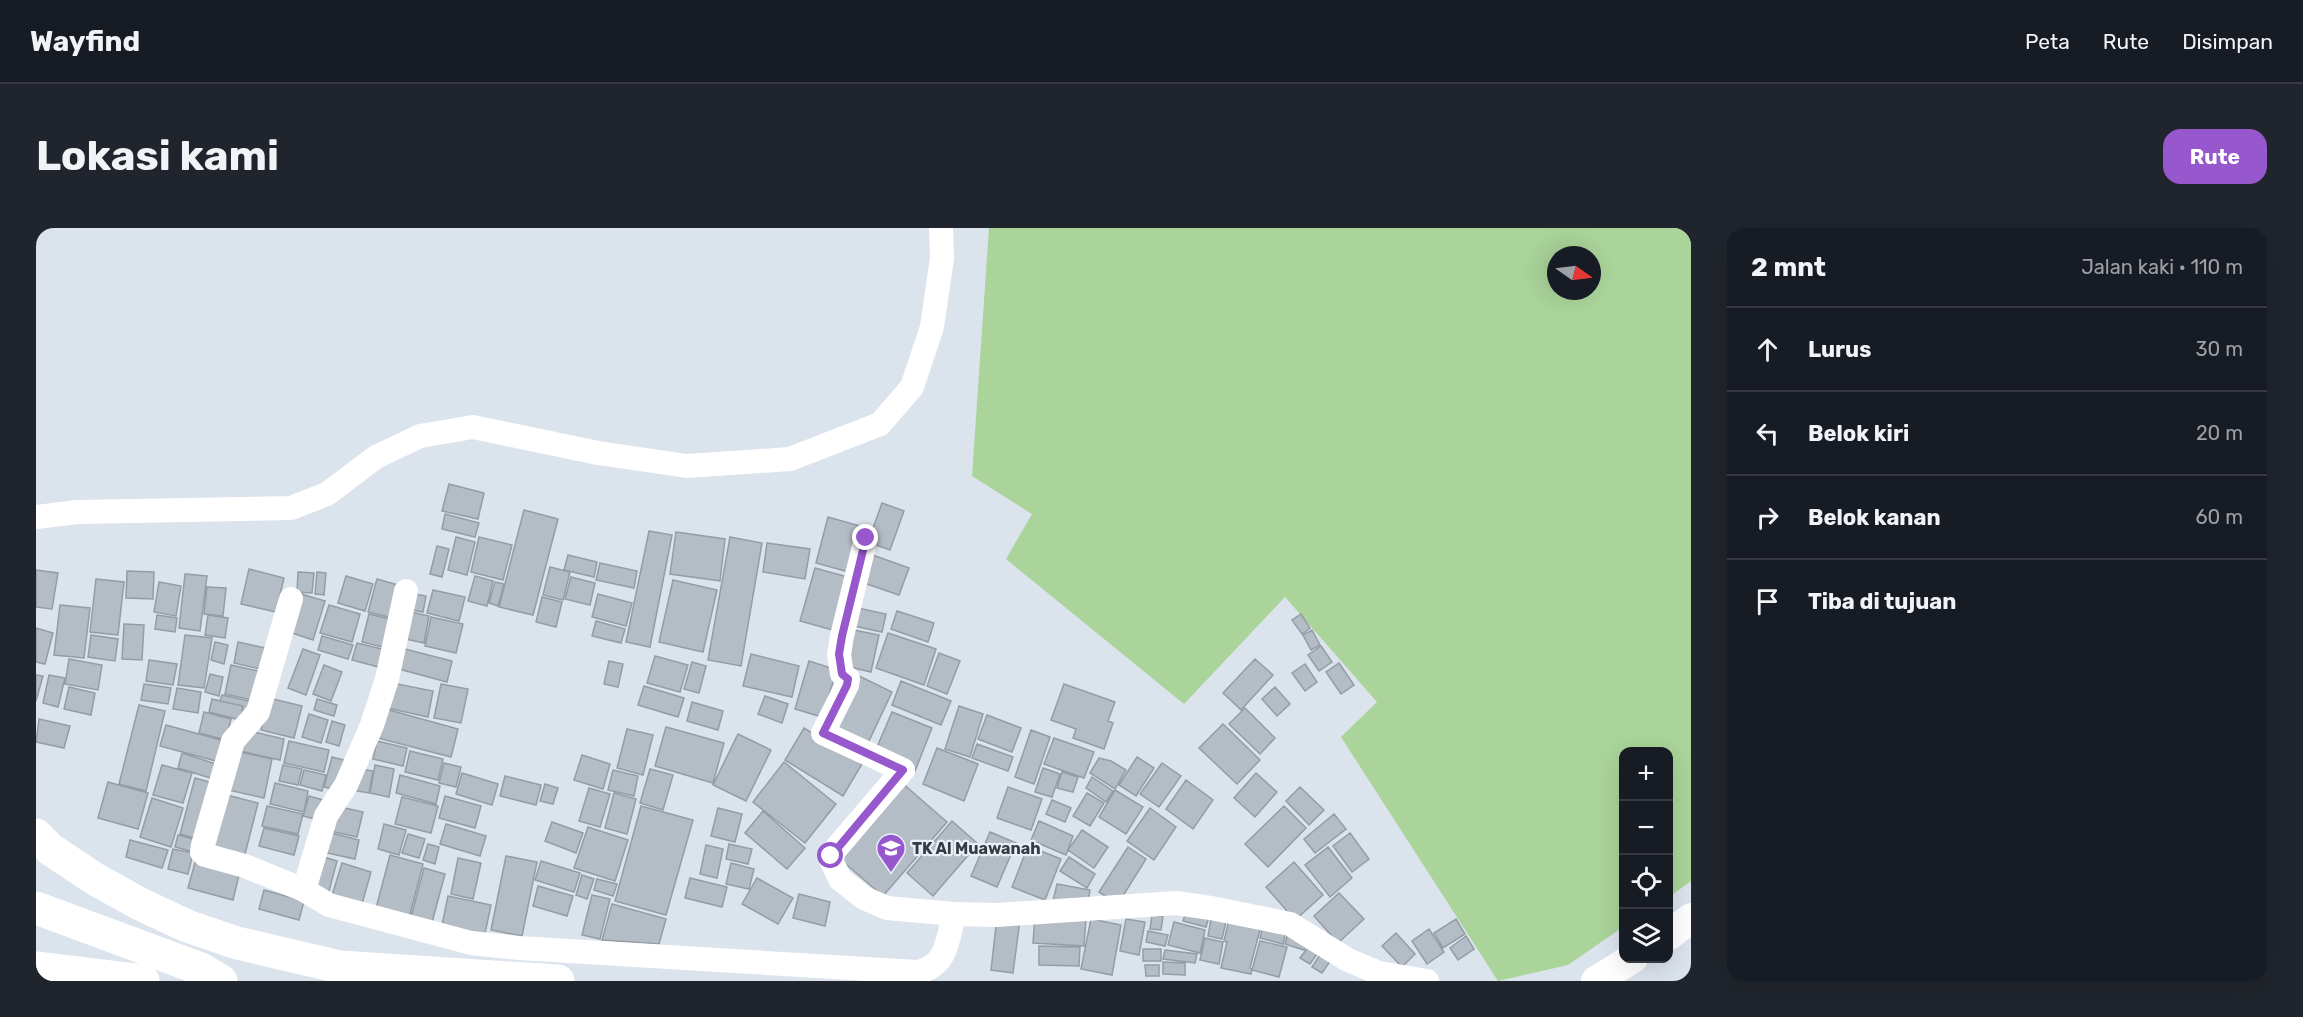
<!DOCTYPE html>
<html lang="id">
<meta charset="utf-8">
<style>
body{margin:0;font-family:Rubik,sans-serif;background:#20242c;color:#f1f3f6}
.controls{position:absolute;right:18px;bottom:18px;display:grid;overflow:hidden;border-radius:12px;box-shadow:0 6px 24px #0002}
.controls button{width:54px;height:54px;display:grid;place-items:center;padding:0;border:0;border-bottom:2px solid #363941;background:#171b24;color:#f1f3f6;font:30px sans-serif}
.compass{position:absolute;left:1511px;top:18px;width:54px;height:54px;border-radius:50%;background:#171b24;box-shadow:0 6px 24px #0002;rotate:104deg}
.stop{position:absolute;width:18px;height:18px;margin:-14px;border:4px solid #9758ce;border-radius:50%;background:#fff}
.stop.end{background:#9758ce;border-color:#fff;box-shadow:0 2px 6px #0008}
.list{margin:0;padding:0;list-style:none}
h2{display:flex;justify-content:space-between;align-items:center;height:78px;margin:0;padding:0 24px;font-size:26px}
h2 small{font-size:20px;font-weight:400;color:#9ea1a6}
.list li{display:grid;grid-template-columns:39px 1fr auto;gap:18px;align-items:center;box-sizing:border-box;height:84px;padding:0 24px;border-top:2px solid #363941}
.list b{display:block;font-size:22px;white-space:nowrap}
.list em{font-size:20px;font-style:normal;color:#9ea1a6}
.icon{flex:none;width:33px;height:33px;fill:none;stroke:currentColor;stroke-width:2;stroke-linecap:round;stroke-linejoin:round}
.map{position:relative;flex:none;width:1655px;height:753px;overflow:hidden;border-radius:18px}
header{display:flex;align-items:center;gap:36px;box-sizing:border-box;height:84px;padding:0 30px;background:#171b24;border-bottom:2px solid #363941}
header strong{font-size:28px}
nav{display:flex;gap:33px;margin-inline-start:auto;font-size:21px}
.intro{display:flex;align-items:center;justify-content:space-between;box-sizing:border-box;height:144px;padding:0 36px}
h1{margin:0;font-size:42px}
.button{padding:15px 27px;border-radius:18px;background:#9758ce;color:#fff;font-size:21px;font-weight:700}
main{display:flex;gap:36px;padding:0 36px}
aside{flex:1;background:#171b24;border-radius:18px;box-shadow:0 6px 24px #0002}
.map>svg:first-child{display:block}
.green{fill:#aad49a;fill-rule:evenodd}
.building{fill:#b4bcc5;stroke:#949ca4;stroke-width:1.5}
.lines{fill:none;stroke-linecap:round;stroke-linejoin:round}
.minor{stroke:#fff;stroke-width:24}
.major{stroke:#fff;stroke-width:30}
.highway{stroke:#fff;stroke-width:33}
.route{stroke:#9758ce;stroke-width:8}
.labels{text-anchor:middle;stroke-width:4.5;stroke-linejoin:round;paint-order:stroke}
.poi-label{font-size:16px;font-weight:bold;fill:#383b3f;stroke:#e8f0fa;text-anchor:start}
</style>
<header>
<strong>Wayfind</strong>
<nav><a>Peta</a><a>Rute</a><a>Disimpan</a></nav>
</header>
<div class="intro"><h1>Lokasi kami</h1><a class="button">Rute</a></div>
<main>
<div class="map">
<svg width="1655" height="753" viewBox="0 0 1655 753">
<rect width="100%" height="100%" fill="#dbe3ec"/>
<path class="green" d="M953,0h702v653l-22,16 -1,-145h-44l-1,175 -55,38 -70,16 -157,-244 36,-35 -92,-105 -101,107 -178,-145 26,-45 -60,-38zM1520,27h36v36h-36z"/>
<path class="building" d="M413,256l35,9 -6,26 -36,-8z
M846,275l22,8 -14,39 -22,-8z
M488,282l34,9 -25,96 -34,-8z
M409,286l34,9 -4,14 -33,-8z
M792,289l39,11 -11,46 -40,-11z
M613,303l23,4 -22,112 -24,-5z
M640,304l49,7 -5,42 -50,-7z
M420,309l19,5 -8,33 -19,-5z
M443,309l33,8 -9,35 -32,-8z
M694,309l32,6 -21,123 -33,-6z
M731,315l43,6 -5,30 -42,-7z
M401,318l12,3 -7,28 -12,-3z
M831,325l42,15 -10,27 -41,-14z
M532,327l29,7 -3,15 -30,-7z
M564,335l37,8 -3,17 -38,-8z
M514,339l20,5 -7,28 -20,-5z
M779,340l40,11 -15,53 -40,-11z
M213,341l35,9 -8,34 -35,-8z
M0,342l22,3 -6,36 -16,-2z
M91,343l27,1 -1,27 -27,-1z
M262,344l16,1 -2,20 -15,-1z
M281,344l9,1 -2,22 -9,-1z
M149,346l22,2 -7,55 -21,-3z
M310,348l27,8 -8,27 -27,-8z
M439,348l18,5 -6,25 -19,-5z
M535,349l24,6 -5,22 -25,-6z
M60,351l28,3 -6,53 -28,-3z
M341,351l28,8 -8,32 -29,-7z
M637,352l44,10 -14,62 -44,-10z
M123,354l22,4 -5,30 -22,-4z
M459,354l9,2 -6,22 -9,-3z
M171,359l19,1 -3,28 -19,-2z
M397,362l32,7 -6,24 -32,-8z
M262,365l27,8 -12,39 -27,-9z
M374,365l16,3 -3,16 -16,-3z
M562,366l34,9 -6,23 -34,-9z
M506,369l20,5 -6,25 -20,-5z
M24,377l30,3 -6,50 -30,-3z
M293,377l31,9 -8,28 -32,-9z
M817,379l33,7 -4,18 -33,-7z
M371,383l22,5 -5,27 -23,-5z
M861,383l37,12 -6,19 -37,-13z
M333,386l29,7 -7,28 -29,-7z
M1265,386l9,14 -8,6 -10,-14z
M121,387l20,3 -2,14 -20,-3z
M172,387l20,3 -3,20 -20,-3z
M395,389l32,7 -7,29 -31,-7z
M560,393l29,8 -4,14 -29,-7z
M88,396l20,1 -2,35 -20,-1z
M0,400l17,5 -8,31 -9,-2z
M813,401l30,6 -8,37 -30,-7z
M1276,402l8,15 -9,5 -8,-15z
M852,405l48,16 -12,36 -48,-17z
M55,407l27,4 -3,22 -27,-4z
M149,407l27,3 -8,50 -26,-3z
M286,408l31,9 -5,14 -30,-9z
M179,414l13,3 -4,19 -13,-4z
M202,414l32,7 -5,21 -31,-7z
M321,415l33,8 -4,18 -34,-9z
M1285,418l11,16 -13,9 -11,-16z
M365,420l51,13 -5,21 -52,-14z
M267,421l17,6 -14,40 -18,-7z
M903,425l21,8 -13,33 -20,-8z
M715,426l48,12 -7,31 -49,-11z
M619,428l33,9 -8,27 -33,-9z
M33,431l33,6 -4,25 -33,-6z
M1219,431l18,16 -32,35 -18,-17z
M113,432l28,4 -4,21 -27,-4z
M573,433l14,3 -5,23 -14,-3z
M773,433l28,9 -15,47 -27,-8z
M656,434l14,4 -7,27 -15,-4z
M1303,435l15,22 -13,9 -15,-22z
M1269,436l12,18 -12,9 -13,-18z
M195,437l32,7 -6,29 -32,-7z
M288,437l18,7 -11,29 -18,-7z
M174,446l13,3 -4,19 -14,-4z
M0,447l7,1 -7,25z
M13,447l16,3 -7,29 -15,-4z
M821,447l35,17 -24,51 -36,-18z
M865,453l50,20 -10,24 -49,-20z
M356,455l41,8 -5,26 -41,-9z
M108,456l27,4 -3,16 -27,-4z
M405,456l27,5 -7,34 -27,-5z
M1028,456l51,18 -7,19 5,2 -9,26 -31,-11 3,-9 -25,-9z
M608,458l40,12 -6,19 -40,-12z
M33,459l26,6 -4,22 -27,-6z
M1239,459l15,17 -13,12 -15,-17z
M141,460l24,4 -3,21 -25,-4z
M186,467l35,8 -2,9 -13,-2 1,-4 -23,-5z
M729,468l23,8 -6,19 -24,-9z
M233,470l33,8 -8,32 -33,-8z
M176,471l31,7 -3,14 -31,-8z
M281,471l20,6 -3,11 -20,-6z
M656,474l31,9 -5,19 -31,-9z
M103,477l26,6 -19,80 -27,-7z
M923,478l24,8 -13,43 -25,-8z
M346,480l76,21 -7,28 -77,-20z
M1209,480l30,30 -15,16 -31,-30z
M168,484l27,7 -5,21 -27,-7z
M856,484l40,16 -17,43 -41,-17z
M273,486l19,6 -7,23 -19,-6z
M951,487l34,13 -9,24 -34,-13z
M3,491l31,7 -6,22 -28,-6z
M296,493l13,4 -6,21 -13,-4z
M1187,496l37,36 -23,24 -38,-36z
M130,497l55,15 -5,21 -56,-15z
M630,499l58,16 -11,40 -58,-17z
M768,500l58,36 -19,32 -58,-36z
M591,501l26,6 -10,40 -26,-7z
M209,502l39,9 -4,21 -40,-9z
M995,502l19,7 -16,47 -19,-7z
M702,506l33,16 -25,51 -33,-16z
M1018,510l40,14 -10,26 -40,-14z
M253,513l40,9 -5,22 -40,-9z
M341,513l30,7 -4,18 -30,-7z
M941,516l36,13 -5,14 -36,-13z
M901,520l41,16 -14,37 -41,-17z
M196,522l40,9 -8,39 -40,-9z
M374,523l33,8 -5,21 -33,-8z
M146,525l40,13 -5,14 -39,-12z
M546,527l28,9 -7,25 -29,-9z
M296,529l16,4 -8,30 -16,-4z
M1101,529l17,11 -18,28 -17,-11z
M1063,530l12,3 15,9 -11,19 -25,-16z
M748,534l52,42 -31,39 -52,-41z
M408,535l17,4 -5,20 -17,-4z
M1126,535l19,13 -22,31 -19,-13z
M126,537l30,8 -9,30 -30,-8z
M247,537l19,4 -4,16 -19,-4z
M339,537l19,4 -5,28 -19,-4z
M319,540l18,3 -4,22 -18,-3z
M1007,540l17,6 -8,23 -17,-5z
M614,541l23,6 -10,35 -23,-7z
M268,542l22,5 -4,16 -22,-6z
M577,542l25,6 -4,20 -26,-6z
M1026,544l16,5 -5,15 -16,-4z
M426,545l36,11 -6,21 -36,-11z
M1220,545l21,19 -22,25 -21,-19z
M364,547l40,11 -4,18 -40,-11z
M469,548l36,9 -5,20 -36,-9z
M1056,549l21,14 -7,11 -20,-14z
M159,550l22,6 -15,56 -22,-6z
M1150,552l27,20 -20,29 -27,-20z
M72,554l40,11 -10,36 -40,-11z
M865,554l46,40 -64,74 -47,-40z
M239,555l33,8 -4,21 -34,-8z
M509,556l13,4 -5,16 -13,-3z
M972,559l34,12 -11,31 -34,-12z
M1264,559l24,23 -15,15 -23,-24z
M553,560l21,6 -10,33 -21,-6z
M1079,562l28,17 -17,27 -27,-17z
M183,565l39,10 -15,59 -39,-9z
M578,565l22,6 -9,35 -22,-6z
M1051,565l17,10 -14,23 -17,-10z
M273,568l18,5 -5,20 -19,-5z
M409,568l36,10 -6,22 -36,-10z
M366,569l36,9 -7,27 -36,-9z
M116,570l31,10 -12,39 -31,-10z
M1016,572l19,8 -6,14 -19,-8z
M231,578l36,8 -5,20 -36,-8z
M300,578l27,6 -6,25 -27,-6z
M605,578l52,14 -27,95 -51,-14z
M1248,578l22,22 -38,39 -23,-23z
M682,580l24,6 -7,28 -24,-6z
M1114,580l26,19 -22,33 -27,-19z
M727,583l42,37 -18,21 -42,-36z
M1298,586l12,15 -31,24 -11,-14z
M916,593l26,23 -45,52 -26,-23z
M1003,593l34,15 -7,19 -35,-15z
M516,594l31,11 -7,20 -31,-12z
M348,596l22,6 -7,25 -21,-6z
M410,596l40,12 -6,20 -40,-12z
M552,599l40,13 -13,41 -41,-13z
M228,600l35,8 -5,19 -35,-9z
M1046,602l26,17 -14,21 -26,-18z
M954,604l26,11 -19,44 -26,-11z
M295,605l28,7 -4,19 -28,-6z
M1314,605l19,26 -17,13 -19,-26z
M372,606l17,5 -6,19 -17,-5z
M142,607l23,6 -3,12 -23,-6z
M94,612l38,10 -6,18 -36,-11z
M392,616l11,3 -4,17 -12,-4z
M693,616l23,5 -4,15 -22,-5z
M670,617l17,4 -6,29 -17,-4z
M992,618l33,13 -16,41 -33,-13z
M1092,619l18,12 -28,45 -19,-12z
M1292,619l24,31 -22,19 -25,-32z
M137,621l20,4 -5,21 -20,-5z
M354,627l33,9 -15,58 -33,-10z
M285,628l16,5 -9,34 -16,-5z
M470,628l31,6 -15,74 -31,-6z
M1033,629l26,17 -8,14 -27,-17z
M422,630l23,5 -8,36 -22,-5z
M160,631l44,12 -7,29 -45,-12z
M505,633l39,12 -6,19 -39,-12z
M1258,634l29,33 -28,25 -29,-33z
M306,635l29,9 -11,39 -30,-9z
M695,635l23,6 -5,20 -23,-5z
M388,640l21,6 -14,52 -21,-5z
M546,647l12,4 -7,20 -11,-4z
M654,650l37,9 -5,20 -37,-9z
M721,650l36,20 -15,26 -36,-20z
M561,651l20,5 -4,12 -19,-6z
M1021,656l33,6 -3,18 -34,-7z
M502,658l35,10 -6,20 -34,-10z
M228,662l40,11 -5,19 -40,-11z
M1303,665l25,26 -26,24 -24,-27z
M763,666l31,8 -5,24 -32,-8z
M556,667l18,4 -10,40 -18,-4z
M412,668l43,9 -7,33 -43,-8z
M576,676l54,15 -7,25 -57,-4z
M1151,680l23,5 -4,14 -23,-6z
M1176,685l15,4 -5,22 -14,-3z
M1116,687l11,1 -2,14 -11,-1z
M1194,687l32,7 -12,46 2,1 -1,5 -30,-6 6,-26 -3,-1z
M999,688l51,3 -2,27 -51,-3z
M961,689l23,3 -7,53 -22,-3z
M1055,691l30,6 -9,50 -31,-6z
M1090,691l19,3 -6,33 -19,-4z
M1420,691l9,15 -22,14 -9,-15z
M1138,694l31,8 -5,23 -32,-8z
M1228,694l23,6 -4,16 -23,-6z
M1393,701l15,23 -17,12 -15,-23z
M1112,703l20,4 -3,11 -19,-4z
M1252,705l19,6 -3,11 -19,-6z
M1360,705l19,21 -13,13 -20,-21z
M1430,708l8,13 -16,11 -8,-12z
M1169,710l18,4 -4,22 -19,-4z
M1224,713l27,6 -8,30 -27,-7z
M1276,714l9,6 -11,16 -10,-6z
M1003,718l41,1 -1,19 -40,-1z
M1107,721h18v12h-18z
M1129,722l32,4 -2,9 -32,-4z
M1287,722l10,7 -11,16 -10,-6z
M1127,734l22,1v12l-22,-1z
M1109,737h14v11h-13z"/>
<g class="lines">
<path class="minor" d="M0,289l41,-5 214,-4 36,-14 49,-37 44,-21 53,-9 125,26 89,13 103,-7 90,-35 32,-37 20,-60 10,-69 -1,-30
M830,310l-24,98 -3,19 3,19 6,5 -1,6 -24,48 80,37 -70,82 -1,10 8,17 24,19 23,10 67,6 43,1 179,-12 35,5 79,16 58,36 31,13 48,8
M255,371l-33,113 -25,29 -30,104 -1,7 3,3 40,11 59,24 25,15 142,38 48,5 398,24c30,-5 31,-33 37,-58
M268,662l22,-74 20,-31 26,-60 15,-46 19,-88"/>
<path class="major" d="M1632,708l23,-18
M1560,753l37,-23"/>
<path class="highway" d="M0,607l14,14 45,30 45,25 47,22 50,17 103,24 218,14
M0,680l165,61 20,12
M0,740l107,13"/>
</g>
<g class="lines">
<path class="route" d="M795,628l72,-86 -80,-37 24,-48 1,-6 -6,-5 -3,-20 3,-18 24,-98"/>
</g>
<defs>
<g id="school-pin" transform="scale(1.5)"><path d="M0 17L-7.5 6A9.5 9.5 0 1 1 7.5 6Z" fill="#9758ce" stroke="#e8f0fa"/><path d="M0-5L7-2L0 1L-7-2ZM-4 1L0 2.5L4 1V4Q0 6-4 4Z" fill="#fff"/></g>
</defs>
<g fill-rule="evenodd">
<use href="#school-pin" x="855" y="620"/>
</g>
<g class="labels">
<g class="poi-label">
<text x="876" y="626">TK Al Muawanah</text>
</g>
</g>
</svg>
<div class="controls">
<button>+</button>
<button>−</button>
<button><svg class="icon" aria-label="locate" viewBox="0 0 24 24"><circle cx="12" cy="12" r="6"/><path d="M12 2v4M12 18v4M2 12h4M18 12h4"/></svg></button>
<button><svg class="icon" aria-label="layers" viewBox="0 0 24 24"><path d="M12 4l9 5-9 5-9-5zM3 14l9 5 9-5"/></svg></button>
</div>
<svg class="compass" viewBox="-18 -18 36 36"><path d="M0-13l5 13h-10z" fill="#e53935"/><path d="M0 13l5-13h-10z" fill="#9ea1a6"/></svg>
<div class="stop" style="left:795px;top:628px"></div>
<div class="stop end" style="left:830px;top:310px"></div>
</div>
<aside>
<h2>2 mnt<small>Jalan kaki · 110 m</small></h2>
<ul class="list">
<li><svg class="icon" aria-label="ahead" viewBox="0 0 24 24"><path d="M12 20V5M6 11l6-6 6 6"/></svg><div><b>Lurus</b></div><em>30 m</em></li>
<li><svg class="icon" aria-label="left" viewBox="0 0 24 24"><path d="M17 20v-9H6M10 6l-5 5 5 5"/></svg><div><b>Belok kiri</b></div><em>20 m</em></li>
<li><svg class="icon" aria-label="right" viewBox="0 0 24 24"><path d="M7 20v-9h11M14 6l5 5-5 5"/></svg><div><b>Belok kanan</b></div><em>60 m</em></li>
<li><svg class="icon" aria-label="arrive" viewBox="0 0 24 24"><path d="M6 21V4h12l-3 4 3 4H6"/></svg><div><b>Tiba di tujuan</b></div></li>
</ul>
</aside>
</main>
